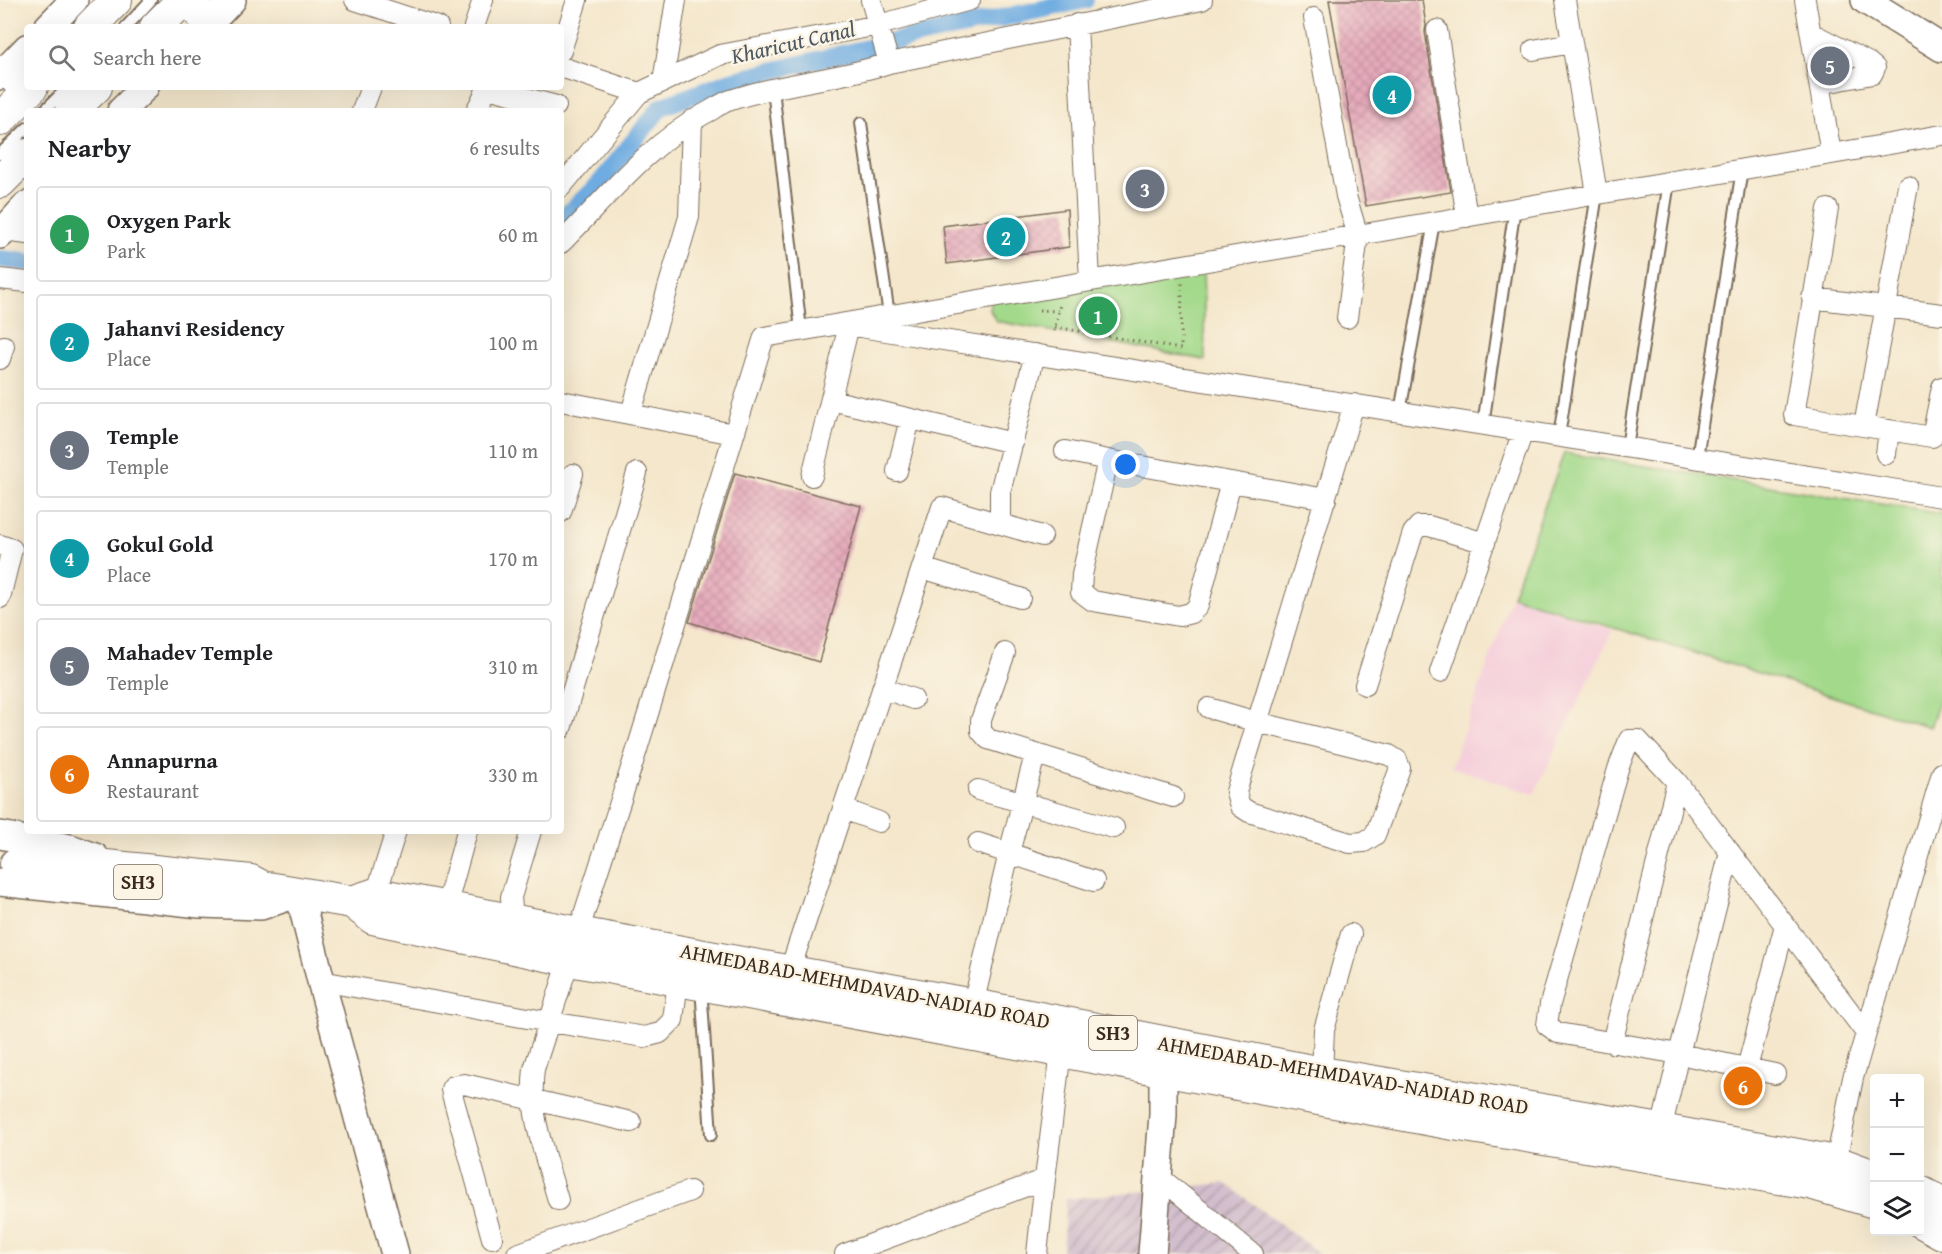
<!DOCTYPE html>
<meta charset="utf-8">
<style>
body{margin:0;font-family:"Gentium Book Plus",serif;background:#f2f2f2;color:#202124}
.controls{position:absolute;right:18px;bottom:18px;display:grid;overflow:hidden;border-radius:6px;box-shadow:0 6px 24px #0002}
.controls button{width:54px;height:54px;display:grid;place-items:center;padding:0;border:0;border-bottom:2px solid #e0e0e0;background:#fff;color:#202124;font:30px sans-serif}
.you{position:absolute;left:1126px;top:465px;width:21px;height:21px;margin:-15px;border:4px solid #fff;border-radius:50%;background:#1a73e8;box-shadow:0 0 0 9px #1a73e833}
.badge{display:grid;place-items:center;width:39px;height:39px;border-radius:50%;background:#b5179e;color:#fff;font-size:20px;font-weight:700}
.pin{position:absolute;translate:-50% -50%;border:3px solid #fff;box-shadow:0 2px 6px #0006}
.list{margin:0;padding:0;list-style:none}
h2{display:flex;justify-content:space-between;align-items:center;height:78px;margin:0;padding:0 24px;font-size:26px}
h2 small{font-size:20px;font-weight:400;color:#757577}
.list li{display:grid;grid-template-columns:39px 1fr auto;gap:18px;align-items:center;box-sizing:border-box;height:96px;margin:0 12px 12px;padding:0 12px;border:2px solid #e0e0e0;border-radius:6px}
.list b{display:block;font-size:22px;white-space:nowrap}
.list p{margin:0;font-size:20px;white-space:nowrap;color:#757577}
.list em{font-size:20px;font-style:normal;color:#757577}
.icon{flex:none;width:33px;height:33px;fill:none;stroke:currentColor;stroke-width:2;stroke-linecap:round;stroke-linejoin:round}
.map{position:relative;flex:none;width:1942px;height:1254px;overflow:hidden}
.search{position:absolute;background:#fff;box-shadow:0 6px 24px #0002;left:24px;top:24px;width:540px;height:66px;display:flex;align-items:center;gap:15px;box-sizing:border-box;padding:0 21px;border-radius:6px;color:#757577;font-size:22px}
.panel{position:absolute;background:#fff;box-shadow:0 6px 24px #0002;left:24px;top:108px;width:540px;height:726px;border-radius:6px}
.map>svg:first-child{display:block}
.built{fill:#f5cfdb}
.industrial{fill:url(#industrial-furrows)}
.green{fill:#a2d98a;stroke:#6e8254;stroke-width:1.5}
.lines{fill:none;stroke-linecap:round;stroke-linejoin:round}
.canal{stroke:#6eace1;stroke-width:18}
.building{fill:url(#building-cross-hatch)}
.lane-casing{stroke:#7c6c5b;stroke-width:14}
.street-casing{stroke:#7c6c5b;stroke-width:22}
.secondary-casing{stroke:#7c6c5b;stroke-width:30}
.primary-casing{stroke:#7c6c5b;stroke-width:34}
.path{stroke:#7c6c5b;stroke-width:3;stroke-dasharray:1.5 4.5;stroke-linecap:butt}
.lane{stroke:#fff;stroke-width:10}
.street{stroke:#fff;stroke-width:20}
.secondary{stroke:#fff;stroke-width:27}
.primary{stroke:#fff;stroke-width:32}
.labels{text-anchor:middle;stroke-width:5;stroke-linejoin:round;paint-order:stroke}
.shield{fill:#fcf5e5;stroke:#75675a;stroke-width:1.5}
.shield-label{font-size:20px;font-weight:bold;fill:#3b2a1e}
.street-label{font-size:21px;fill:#3b2a1e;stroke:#fcf5e5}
.water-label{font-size:22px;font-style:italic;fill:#4d5862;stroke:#fcf5e5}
</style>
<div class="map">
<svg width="1942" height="1254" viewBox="0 0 1942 1254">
<defs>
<pattern id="industrial-furrows" width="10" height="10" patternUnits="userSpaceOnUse" patternTransform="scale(1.5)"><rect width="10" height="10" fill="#d1bdcc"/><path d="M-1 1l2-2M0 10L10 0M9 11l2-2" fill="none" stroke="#ab9aa5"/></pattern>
<pattern id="building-cross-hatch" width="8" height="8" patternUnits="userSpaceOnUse" patternTransform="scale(1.5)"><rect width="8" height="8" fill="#e5aabb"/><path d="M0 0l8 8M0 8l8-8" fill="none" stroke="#c592a0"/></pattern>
</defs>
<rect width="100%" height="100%" fill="#fcf5e5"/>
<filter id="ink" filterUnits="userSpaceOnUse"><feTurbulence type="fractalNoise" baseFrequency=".0167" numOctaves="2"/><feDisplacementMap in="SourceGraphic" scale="12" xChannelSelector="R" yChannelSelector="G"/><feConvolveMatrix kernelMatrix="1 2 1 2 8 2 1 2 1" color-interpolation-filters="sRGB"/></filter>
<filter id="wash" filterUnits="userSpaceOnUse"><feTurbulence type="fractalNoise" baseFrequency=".008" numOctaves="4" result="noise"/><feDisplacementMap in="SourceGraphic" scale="24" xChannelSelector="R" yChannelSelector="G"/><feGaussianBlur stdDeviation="1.35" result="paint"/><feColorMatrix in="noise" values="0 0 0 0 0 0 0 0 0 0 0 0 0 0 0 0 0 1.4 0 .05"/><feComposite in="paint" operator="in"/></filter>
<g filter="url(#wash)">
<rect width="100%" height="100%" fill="#f4e7cc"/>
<path class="built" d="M1512,596l101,34 -79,164 -83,-27z"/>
<path class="industrial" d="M1225,1183l95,71h-258l4,-55z"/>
<path class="green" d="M1203,262l2,98 -209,-39 -6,-11 2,-12z
M1564,453l378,61v178l-12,35 -418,-131z"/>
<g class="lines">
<path class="canal" d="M561,220l38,-36 62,-77 70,-26 182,-44 172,-37
M0,259l27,3"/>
</g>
<g id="blocks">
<path class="building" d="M1329,0h93l4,25 -1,7 26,160 -85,14z
M1067,209l2,38 -122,17 -4,-38z
M735,473l126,33 -42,156 -130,-40z"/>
</g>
</g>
<g filter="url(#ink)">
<use href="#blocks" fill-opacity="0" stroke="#7c6c5b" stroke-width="1.5"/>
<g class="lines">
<g class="lane-casing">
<path id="lane" d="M126,27l25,-27
M773,89l28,241
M44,111l24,-24
M861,123l28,192
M0,154l27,-26
M1400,412l34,-190
M1483,425l32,-218
M1559,436l38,-242
M1627,447l42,-265
M1697,458l45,-289
M701,986l10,149"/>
</g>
<g class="street-casing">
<path id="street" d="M355,0l83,27
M871,0l18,63
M1565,0l32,194
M1805,0l26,154
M1314,18l32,178 12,40 -11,82
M1077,24l13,257
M474,27l9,-27
M1437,30l30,187
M1811,33l58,30 6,5 -3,6 -53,10
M1533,50l39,-7
M561,51l16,-51
M561,67l78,26 81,-38 159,-30 91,-25
M663,82l13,-82
M362,111l9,-24
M476,111l9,-18 7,-4 64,17
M561,187l78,-94
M1828,209l-34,206 138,22 10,-50
M4,231l23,3
M561,243c45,-45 87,-98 143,-129 8,-4 16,-10 24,-13 52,-18 108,-21 161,-38l313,-63
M0,279l27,3
M1812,298l130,16
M854,326l1088,171
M0,359l4,-13
M831,400l182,43
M561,401l173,33
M631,413l58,-196 3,-97
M1864,426l44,-240
M1065,451l43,9
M1886,454l3,-24
M897,471l13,-52
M812,476l37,-151
M1231,482l-33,124 -7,7 -12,3 -86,-15 -12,-9 1,-17 26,-115 218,39
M561,512l12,-38
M1000,524v-32l35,-138
M0,545l12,4 -12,49
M922,568l98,30
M1005,653l-24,67v11l7,8 185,58
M1440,672l83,-241
M1365,685l48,-152 6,-7h10l56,17
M882,688l31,11
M1209,708l48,14 132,33 8,5 3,8 -25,67 -11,7 -14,1 -101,-31 -9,-6 -4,-14 118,-388
M561,729l76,-256
M978,790l136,38
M843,809l36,13
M978,843l116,38
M1730,852l-51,202 -121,-21 -11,-8 3,-21 68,-235 11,-29h9l39,42 189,251
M376,894l20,-63
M446,907l21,-76
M513,919l-2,-22 20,-66
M790,970l152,-463 100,29
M321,981l229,41 95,15 15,-4 13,-13 5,-40
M973,1005l36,-152 26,-98
M1612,1043l65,-261
M1747,1068l38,-143
M1322,1073l2,-43 27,-96
M1661,1130l18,-76 96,20
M1834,1172l19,-94 89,-305
M1158,1176l95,78
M558,1200c-12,-43 -30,-86 -24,-131l101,-313 129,-419 1178,-202
M492,1238l-40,-144 -1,-5 2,-3 11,-2 167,38
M517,1254l173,-63
M845,1254l200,-75 16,-128
M1037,1254l8,-75"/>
</g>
<g class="secondary-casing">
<path id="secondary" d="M1865,0l77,48
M48,27l26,-27
M206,27l26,-27
M0,76l27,-28
M121,111l24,-24
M0,235l27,-30
M0,835l70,13 25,9
M0,882l200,22 61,2 38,-13 22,88 74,273
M1152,1254l11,-139v-66"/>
</g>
<g class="primary-casing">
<path id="primary" d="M187,0l23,23
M90,27l26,-27
M156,27l27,-27
M6,70l23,20
M71,111l25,-24
M0,120l32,-33
M0,182l27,-27
M16,864l17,-4 44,3 174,18 11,6 90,15 21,16 197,42 878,163 362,60 64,19
M352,902l24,-8 202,39 395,72 349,68 339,57 175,32 38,14
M1920,1192l22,11
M1920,1221l22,12"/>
</g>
<path class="path" d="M1039,310l19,1
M1055,327l126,22 1,-67
M1054,331l6,-27"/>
<use href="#lane" class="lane"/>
<use href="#street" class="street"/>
<use href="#secondary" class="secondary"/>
<use href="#primary" class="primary"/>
</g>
</g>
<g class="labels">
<g class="shield">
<rect x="114" y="865" width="48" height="34" rx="4.5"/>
<rect x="1089" y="1016" width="48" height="34" rx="4.5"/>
</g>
<g class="shield-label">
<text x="138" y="889">SH3</text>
<text x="1113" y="1040">SH3</text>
</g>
<g class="street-label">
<text transform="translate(865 986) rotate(11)" y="7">AHMEDABAD-MEHMDAVAD-NADIAD ROAD</text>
<text transform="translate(1343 1075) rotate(10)" y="7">AHMEDABAD-MEHMDAVAD-NADIAD ROAD</text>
</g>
<g class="water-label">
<text transform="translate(793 42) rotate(-13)" y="8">Kharicut Canal</text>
</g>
</g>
</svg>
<div class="controls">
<button>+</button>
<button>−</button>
<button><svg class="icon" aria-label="layers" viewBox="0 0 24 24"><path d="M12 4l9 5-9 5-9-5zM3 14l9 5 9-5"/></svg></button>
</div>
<div class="you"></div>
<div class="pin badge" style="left:1098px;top:316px;background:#2e9e5b">1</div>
<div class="pin badge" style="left:1006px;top:237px;background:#0f9aa8">2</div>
<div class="pin badge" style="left:1145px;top:189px;background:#6b7280">3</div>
<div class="pin badge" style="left:1392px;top:95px;background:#0f9aa8">4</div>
<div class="pin badge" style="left:1830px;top:66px;background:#6b7280">5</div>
<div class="pin badge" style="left:1743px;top:1086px;background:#e8710a">6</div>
<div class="search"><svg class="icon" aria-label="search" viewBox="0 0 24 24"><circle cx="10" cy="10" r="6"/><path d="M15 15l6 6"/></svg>Search here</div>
<section class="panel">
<h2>Nearby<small>6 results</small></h2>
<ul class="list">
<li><span class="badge" style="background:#2e9e5b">1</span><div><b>Oxygen Park</b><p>Park</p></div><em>60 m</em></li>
<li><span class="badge" style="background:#0f9aa8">2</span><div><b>Jahanvi Residency</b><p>Place</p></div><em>100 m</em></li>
<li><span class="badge" style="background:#6b7280">3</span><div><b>Temple</b><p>Temple</p></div><em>110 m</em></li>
<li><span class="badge" style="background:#0f9aa8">4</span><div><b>Gokul Gold</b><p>Place</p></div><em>170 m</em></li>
<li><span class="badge" style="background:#6b7280">5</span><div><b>Mahadev Temple</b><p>Temple</p></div><em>310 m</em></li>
<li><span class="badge" style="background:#e8710a">6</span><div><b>Annapurna</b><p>Restaurant</p></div><em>330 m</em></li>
</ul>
</section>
</div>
